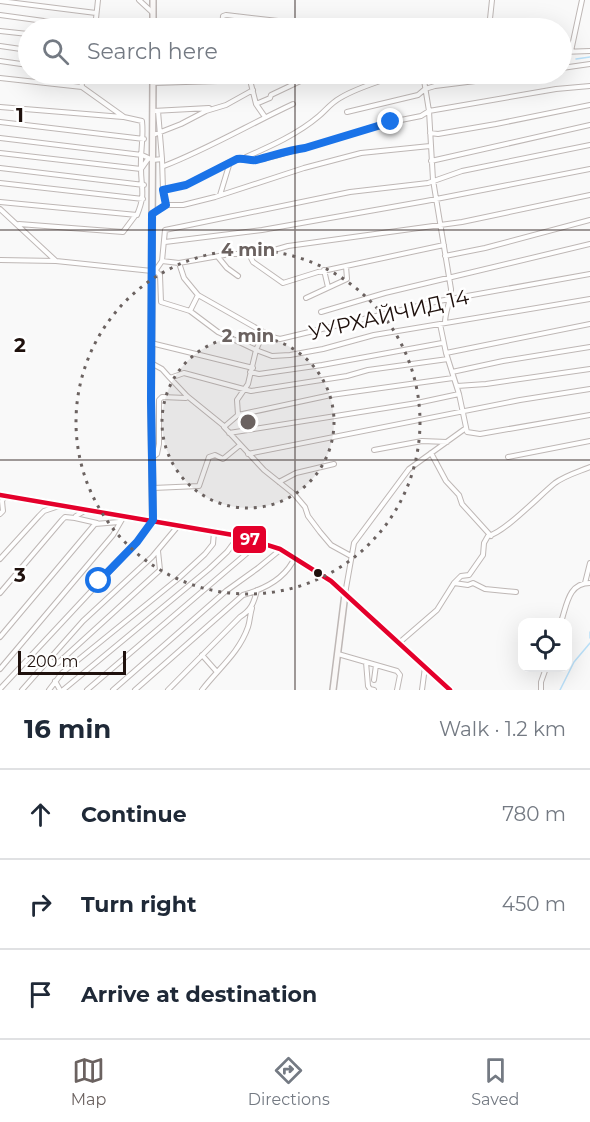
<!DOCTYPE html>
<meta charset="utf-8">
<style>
body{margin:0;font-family:Montserrat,sans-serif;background:#f6f6f7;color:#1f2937}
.controls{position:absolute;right:18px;bottom:18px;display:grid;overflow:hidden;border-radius:12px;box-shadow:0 6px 24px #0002}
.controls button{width:54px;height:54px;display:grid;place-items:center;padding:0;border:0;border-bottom:2px solid #e0e1e3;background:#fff;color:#1f2937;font:30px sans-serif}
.scale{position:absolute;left:18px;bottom:15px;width:108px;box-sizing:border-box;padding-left:6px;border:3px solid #1f110d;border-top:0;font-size:16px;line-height:21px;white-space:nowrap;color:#1f110d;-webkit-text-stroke:4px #fff;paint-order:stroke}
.stop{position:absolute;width:18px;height:18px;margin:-14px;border:4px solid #1a73e8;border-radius:50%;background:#fff}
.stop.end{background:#1a73e8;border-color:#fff;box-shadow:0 2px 6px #0008}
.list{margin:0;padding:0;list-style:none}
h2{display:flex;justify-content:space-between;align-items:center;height:78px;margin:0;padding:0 24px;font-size:26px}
h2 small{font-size:20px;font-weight:400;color:#747a83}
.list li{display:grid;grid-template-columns:39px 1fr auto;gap:18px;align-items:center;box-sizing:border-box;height:90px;padding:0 24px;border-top:2px solid #e0e1e3}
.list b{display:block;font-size:22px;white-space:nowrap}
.list em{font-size:20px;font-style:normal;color:#747a83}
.icon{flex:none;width:33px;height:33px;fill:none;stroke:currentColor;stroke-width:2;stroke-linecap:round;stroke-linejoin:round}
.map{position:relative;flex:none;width:590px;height:690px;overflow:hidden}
.search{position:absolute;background:#fff;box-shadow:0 6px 24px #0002;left:18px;right:18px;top:18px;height:66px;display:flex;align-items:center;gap:15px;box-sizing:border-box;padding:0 21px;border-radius:33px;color:#747a83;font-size:22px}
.sheet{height:348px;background:#fff}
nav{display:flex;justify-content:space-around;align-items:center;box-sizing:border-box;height:84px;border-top:2px solid #e0e1e3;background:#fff;font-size:16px;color:#747a83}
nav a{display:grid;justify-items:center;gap:3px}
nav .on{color:#6b6260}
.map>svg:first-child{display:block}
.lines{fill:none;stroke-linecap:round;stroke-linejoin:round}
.stream{stroke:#bbe1f9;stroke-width:1.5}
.street-casing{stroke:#beb7b5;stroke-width:6}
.secondary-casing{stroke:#beb7b5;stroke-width:8}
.street{stroke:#fefefe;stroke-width:4}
.secondary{stroke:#faf8f7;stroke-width:5}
.bus-1-casing{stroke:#fff;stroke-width:9}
.bus-1{stroke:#e4002b;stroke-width:4.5}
.route{stroke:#1a73e8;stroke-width:8}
.grid{fill:none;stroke:#1f110d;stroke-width:1.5;stroke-opacity:0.55}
.ring{fill:none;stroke:#6b6260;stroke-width:3;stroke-dasharray:3 6}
.bus-dot{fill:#1f110d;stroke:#fff;stroke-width:2}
.labels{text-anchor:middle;stroke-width:5;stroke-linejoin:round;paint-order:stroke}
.street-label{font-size:21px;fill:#1f110d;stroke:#fff}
.grid-label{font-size:20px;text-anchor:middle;font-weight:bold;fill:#1f110d;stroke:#fff;stroke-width:5;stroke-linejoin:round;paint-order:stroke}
.centre{fill:#6b6260;stroke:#fff;stroke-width:3}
.ring-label{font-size:18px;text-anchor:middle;font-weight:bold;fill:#6b6260;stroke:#fff;stroke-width:5;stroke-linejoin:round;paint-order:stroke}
.line-badge{stroke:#fff;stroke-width:2}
.badge-label{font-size:16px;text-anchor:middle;font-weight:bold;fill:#fff}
</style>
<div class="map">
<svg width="590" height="690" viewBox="0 0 590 690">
<rect width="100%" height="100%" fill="#f9f9f9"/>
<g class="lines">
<path class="stream" d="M576,59l14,-2
M590,632v6
M560,690l14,-28 16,-19"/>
<g class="street-casing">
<path id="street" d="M139,0l14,13
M0,1l96,12
M0,15l95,13
M153,26l35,2
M95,28l3,-28
M222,28l1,-12 3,-1 114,13
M489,28l3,-28
M0,31l28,3
M0,46l28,4
M571,51l11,-51
M562,52l28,-1
M0,61l28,4
M562,68l28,-4
M309,74l2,2 11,2 33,-4
M423,74l6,37 4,69 18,109c0,12 -6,22 -6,34
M0,78l82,9
M153,83l97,-3 6,24 9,13
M256,104l14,-6 1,-3 40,-19
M0,107l123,10
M153,111l56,-3
M158,111l4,48
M347,112l71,-17 7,-6 10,-3 96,-12
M0,122l144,17
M430,133l8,1 58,-10 94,-19
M153,135l28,-11 25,-13 20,-6 27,-15
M0,138l142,17 11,5 9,-1 1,31 3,15
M0,153l141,16 7,-10
M246,157c25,-11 52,-23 73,-41 7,-6 12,-13 21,-18 18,-11 41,-17 61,-24
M431,161l159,-36
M164,166c44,-17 86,-42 129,-62
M0,168l144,17
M0,183l143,16
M163,190l23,-5 44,-23
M220,195l10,-33c13,-5 12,-2 23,-2 12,1 37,-10 52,-12l86,-26 30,-6 8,-5 127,-22 34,-3
M0,202l137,13c9,-22 4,-25 4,-47 -1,-16 3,-29 1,-47l-18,-4 -42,-30 -1,-13
M0,209l56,52 96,10
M152,214l14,-9h17l32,-8 89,-29 57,-15 69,-7
M19,224l104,8 12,-16
M165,242l97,-12 164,-29 164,-32
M249,254l15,-1 24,-7 174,-24 128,-27
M445,256l40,-8 105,-28
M218,257l9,11 11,8
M0,260l56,1
M162,261l17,2 5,15 14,17 -8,16 28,21 38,18 -8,34 -11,16 1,15 -14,12 40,43 30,24 11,13 3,9 12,16 11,13 20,11
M179,263l51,-9h19l4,8 30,21 35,-11 126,-27
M324,270l4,17
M156,271l4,4 1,27 29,9
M153,274l9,-13 3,-31 185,-38 78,-9 34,-12 128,-26
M198,295l74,42 8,2 159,-38 151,-27
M306,298l41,-19 -1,-13
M321,312l64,-19 205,-49
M440,324l6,29
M590,324l-144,29 13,41 8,38 13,2 110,-19
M264,332l-8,18 16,6 18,-1 33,-6 51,-14 216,-36
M151,343l102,25
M151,363l11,6 8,9 14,-5 67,18 96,-15 21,-6 80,-11
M250,372l9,2 63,-9 120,-22
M452,372l51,-11 87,-14
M170,378l17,18 37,30
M457,386l29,-2 104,-15
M238,415l93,-20 122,-17
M229,433l188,-30 42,-9
M374,450l48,-9 25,1
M431,453l15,28 13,14 3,9 29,32
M248,454l272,-54 70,-11
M508,457l82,-16
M152,458l5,-4 2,-10v-44l3,-3 24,1 1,-2
M279,482l17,-9 38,-9
M153,488l46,-2 10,-29 6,-2 8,4 17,-14
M0,514l3,-3 -1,-10 3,-5
M75,518l22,5
M0,559l39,-43 5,-5 15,-5
M454,583l7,-7 8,-1 14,-20 1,-12 4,-7c16,-3 52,-41 67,-53 11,-8 23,-11 35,-16
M585,583l5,-20
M0,593l62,-73 3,-3 10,1 1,-2 10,-6
M345,594l9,-51 55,-74 57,-41
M561,622c6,-17 7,-39 29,-39
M0,637l95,-113 24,-2
M400,642l37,-32 17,-27 14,2 5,-2 12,6 31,3
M338,654l59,17 3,4 -3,15
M202,655l15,17
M47,659l8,5 3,-1 102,-93 -2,-19
M366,662l2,24 2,3 4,1
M0,669l113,-134 11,-19
M374,680l2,-15
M55,681l5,9
M0,689l137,-147 15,-21
M22,690l61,-69 69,-64 26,-31
M49,690l13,-17 117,-95 26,-24 8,-10 1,-12
M63,690l146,-121 18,-17 12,-16
M87,690l173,-148
M113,690l113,-99 32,-23 22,-18
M135,690l108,-95c22,-6 43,-17 52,-38
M168,690l72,-73c11,-7 14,-14 17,-27
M202,690c16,-21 37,-37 46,-63 2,-6 2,-13 4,-19
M422,690l3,-23
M541,690v-8l5,-14"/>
</g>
<g class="secondary-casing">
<path id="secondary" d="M153,28v-28
M0,495l239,41 41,13 51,32 119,109
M153,520l-2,-121 2,-325
M333,690l12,-96"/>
</g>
<use href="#street" class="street"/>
<use href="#secondary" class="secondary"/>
<g class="bus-1-casing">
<path id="bus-1" d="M0,495l239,41 41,13 51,32 119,109"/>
</g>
<use href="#bus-1" class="bus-1"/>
</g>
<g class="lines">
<path class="route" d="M99,581l38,-39 16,-22 -2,-121 1,-185 14,-9 -3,-15 23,-5 51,-26c8,-1 13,2 19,1 17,-4 32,-10 49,-12l86,-26"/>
</g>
<path class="grid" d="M295,0v28M295,74v616M0,230h590M0,460h590"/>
<circle cx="248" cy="422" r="86" fill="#6b6260" fill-opacity=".12"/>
<g class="ring">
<circle cx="248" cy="422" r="86"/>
<circle cx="248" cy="422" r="172"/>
</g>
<circle class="bus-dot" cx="318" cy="573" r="5"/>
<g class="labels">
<g class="street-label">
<text transform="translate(389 315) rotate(-13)" y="7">УУРХАЙЧИД 14</text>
</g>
</g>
<g class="grid-label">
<text x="20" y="122">1</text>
<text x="20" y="352">2</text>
<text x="20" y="582">3</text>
</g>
<circle cx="248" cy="422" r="9" class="centre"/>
<g class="ring-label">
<text x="248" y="256">4 min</text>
<text x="248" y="342">2 min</text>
</g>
<rect class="line-badge" x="232" y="525" width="35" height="29" rx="6" fill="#e4002b"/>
<g class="badge-label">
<text x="250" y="545">97</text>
</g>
</svg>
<div class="controls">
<button><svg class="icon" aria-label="locate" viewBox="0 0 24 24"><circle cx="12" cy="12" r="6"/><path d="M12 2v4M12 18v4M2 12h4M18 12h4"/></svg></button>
</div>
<div class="scale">200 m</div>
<div class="stop" style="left:99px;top:581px"></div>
<div class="stop end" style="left:391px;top:122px"></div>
<div class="search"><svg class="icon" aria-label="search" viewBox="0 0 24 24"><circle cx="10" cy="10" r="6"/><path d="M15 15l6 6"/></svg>Search here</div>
</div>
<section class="sheet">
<h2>16 min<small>Walk · 1.2 km</small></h2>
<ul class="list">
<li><svg class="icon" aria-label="ahead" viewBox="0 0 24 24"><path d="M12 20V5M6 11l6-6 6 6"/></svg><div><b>Continue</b></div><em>780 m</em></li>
<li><svg class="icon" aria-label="right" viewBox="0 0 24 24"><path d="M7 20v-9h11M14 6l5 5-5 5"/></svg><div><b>Turn right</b></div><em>450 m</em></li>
<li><svg class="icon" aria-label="arrive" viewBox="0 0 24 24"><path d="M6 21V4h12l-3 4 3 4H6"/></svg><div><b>Arrive at destination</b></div></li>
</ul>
</section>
<nav>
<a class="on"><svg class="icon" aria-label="map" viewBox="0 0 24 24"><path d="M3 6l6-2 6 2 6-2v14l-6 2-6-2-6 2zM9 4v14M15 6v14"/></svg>Map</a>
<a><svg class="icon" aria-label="directions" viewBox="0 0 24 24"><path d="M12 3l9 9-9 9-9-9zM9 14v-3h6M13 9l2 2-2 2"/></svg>Directions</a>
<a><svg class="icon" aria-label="saved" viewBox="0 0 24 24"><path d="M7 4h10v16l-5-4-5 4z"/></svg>Saved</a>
</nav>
